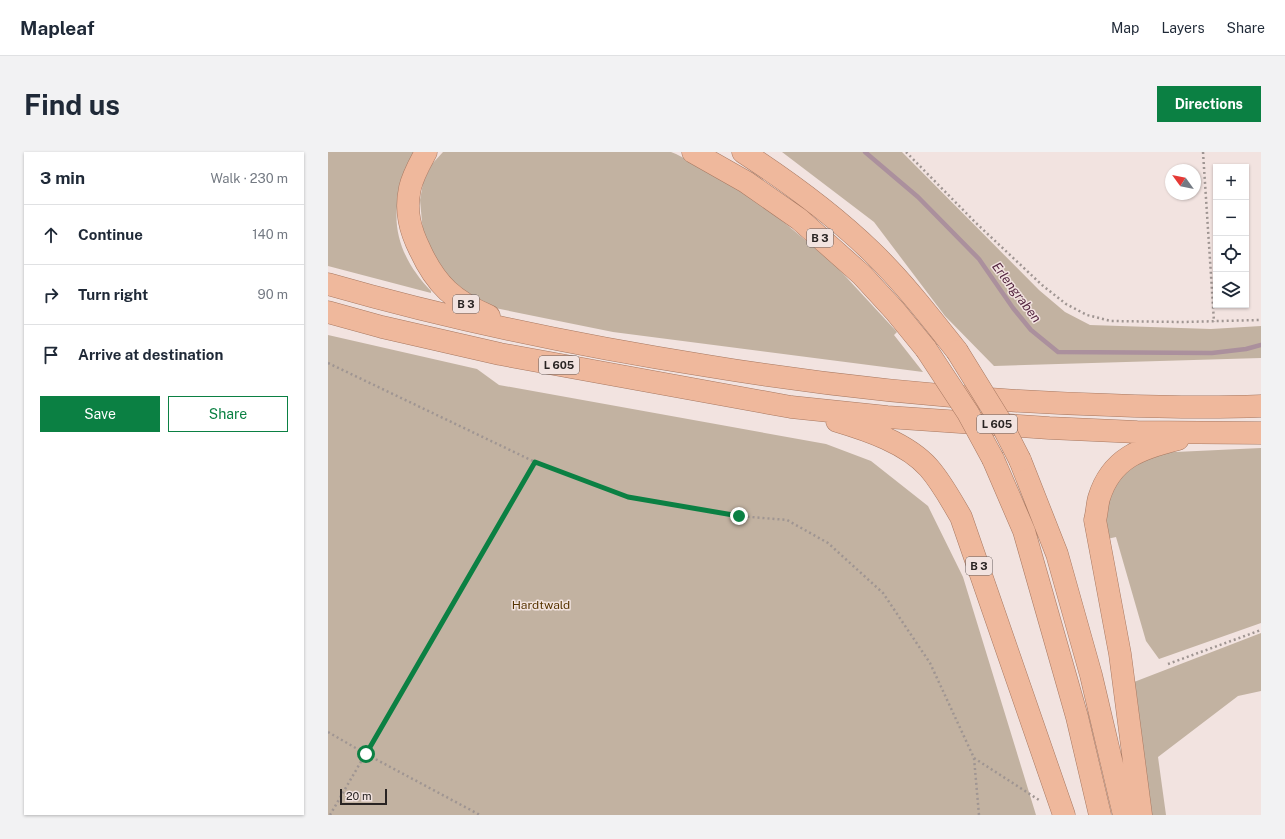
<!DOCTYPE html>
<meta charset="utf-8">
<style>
body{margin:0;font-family:"Public Sans",sans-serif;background:#f2f2f3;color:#1f2937}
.controls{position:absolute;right:12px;top:12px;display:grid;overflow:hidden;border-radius:0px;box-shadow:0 1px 3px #0004}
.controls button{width:36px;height:36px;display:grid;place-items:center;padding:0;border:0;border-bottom:1px solid #e0e1e3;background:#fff;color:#1f2937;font:20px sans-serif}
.compass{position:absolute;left:837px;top:12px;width:36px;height:36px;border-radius:50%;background:#fff;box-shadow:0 1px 3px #0004;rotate:303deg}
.scale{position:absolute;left:12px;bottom:10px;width:47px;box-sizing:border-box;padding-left:4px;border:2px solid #292423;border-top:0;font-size:11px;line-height:14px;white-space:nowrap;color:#292423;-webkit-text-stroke:3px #f2e3e0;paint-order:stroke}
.stop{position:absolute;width:12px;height:12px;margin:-9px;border:3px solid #0b8043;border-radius:50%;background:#fff}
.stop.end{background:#0b8043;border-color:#fff;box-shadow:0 1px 4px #0008}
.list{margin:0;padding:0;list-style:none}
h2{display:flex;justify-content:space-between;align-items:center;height:52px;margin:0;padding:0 16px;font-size:17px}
h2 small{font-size:13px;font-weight:400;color:#747a83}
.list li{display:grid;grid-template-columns:26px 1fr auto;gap:12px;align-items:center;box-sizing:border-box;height:60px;padding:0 16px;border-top:1px solid #e0e1e3}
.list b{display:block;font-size:15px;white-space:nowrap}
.list em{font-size:13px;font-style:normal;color:#747a83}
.actions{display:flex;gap:8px;padding:12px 16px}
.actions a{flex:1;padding:9px 0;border:1px solid #0b8043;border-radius:0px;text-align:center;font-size:14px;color:#0b8043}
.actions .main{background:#0b8043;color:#fff}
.icon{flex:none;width:22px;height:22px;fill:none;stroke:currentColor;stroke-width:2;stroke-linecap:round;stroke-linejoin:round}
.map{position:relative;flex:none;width:933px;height:663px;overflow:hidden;border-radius:0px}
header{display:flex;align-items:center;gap:24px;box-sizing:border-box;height:56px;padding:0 20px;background:#fff;border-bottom:1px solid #e0e1e3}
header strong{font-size:19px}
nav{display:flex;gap:22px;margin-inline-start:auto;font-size:14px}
.intro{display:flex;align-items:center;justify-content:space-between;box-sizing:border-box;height:96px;padding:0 24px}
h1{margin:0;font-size:28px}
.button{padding:10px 18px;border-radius:0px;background:#0b8043;color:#fff;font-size:14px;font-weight:700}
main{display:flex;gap:24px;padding:0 24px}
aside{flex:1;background:#fff;border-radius:0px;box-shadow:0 1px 3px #0004}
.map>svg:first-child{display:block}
.green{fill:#c2b2a1}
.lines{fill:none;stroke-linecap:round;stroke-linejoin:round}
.stream{stroke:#ab909d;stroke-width:4.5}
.trunk-casing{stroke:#a77861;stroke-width:23}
.path{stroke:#9f9592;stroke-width:2.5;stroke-dasharray:2 3;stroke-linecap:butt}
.trunk{stroke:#efb89c;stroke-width:22}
.trunk-bridge-casing{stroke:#a77861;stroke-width:23;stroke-linecap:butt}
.trunk-bridge{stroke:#efb89c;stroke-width:22}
.route{stroke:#0b8043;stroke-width:5}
.labels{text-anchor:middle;stroke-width:3;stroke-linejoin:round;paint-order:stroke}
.shield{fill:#f2e3e0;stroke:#655d5c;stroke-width:1}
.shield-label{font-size:11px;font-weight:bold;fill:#292423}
.park-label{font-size:12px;fill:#573402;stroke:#f2e3e0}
.water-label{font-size:13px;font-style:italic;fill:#542640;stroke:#f2e3e0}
</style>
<header>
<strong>Mapleaf</strong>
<nav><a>Map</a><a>Layers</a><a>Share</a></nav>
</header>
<div class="intro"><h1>Find us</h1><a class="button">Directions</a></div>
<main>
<aside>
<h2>3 min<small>Walk · 230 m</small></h2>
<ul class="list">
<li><svg class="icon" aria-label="ahead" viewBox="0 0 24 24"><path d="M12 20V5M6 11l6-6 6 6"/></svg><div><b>Continue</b></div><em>140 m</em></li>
<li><svg class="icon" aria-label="right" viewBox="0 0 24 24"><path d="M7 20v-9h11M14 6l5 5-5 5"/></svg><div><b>Turn right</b></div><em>90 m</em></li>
<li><svg class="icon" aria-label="arrive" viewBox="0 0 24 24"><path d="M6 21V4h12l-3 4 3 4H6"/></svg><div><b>Arrive at destination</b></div></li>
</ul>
<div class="actions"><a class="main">Save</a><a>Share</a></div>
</aside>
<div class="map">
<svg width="933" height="663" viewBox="0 0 933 663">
<rect width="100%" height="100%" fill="#f2e3e0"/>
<path class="green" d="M0,0h88c-6,14 -13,29 -17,43 -9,38 7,70 32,96v2l-103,-27z
M115,0h228l5,2 27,14 41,23 42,33 49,41 62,67 -3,3 29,37 -310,-40 -118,-24 -32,-16 -20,-13 -19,-35 -4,-44 3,-17 9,-19z
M454,0h120l137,138 26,22 25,13 121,4 50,-3v32l-267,8 -49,-50 -71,-94z
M0,183l149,34 22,16 327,59 45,17 57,45 35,71 73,238h-708z
M933,296v175l-102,36 -13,-18 -30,-104 -9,2 -3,-20 11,-39 15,-15 24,-12z
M933,481v58l-23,5 -80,61 8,58h-19l-13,-133z"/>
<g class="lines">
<path class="stream" d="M537,0l53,45 61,62 34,49 18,22 27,22 154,1 34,-4 15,-4"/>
<g class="trunk-casing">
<path id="trunk" d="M98,0c-6,11 -13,23 -16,36 -5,23 0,42 10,62 16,35 34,51 69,66
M365,0l53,30 53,37 63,56 33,36 31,38
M415,0c46,30 90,62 129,100 32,31 58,65 85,99
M0,132c125,36 252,62 380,82 133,22 267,35 401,39 51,2 101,3 152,1
M0,160l54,15 118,27 291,53 96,10 162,11 88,4 124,1
M509,269c30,9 70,22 92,47 13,15 22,32 32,49l103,298
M665,307l31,72 53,186 23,98
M692,308l37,94 34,121 33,140
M813,663l-21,-161 -25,-134c2,-7 2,-15 4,-22 12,-40 42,-50 79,-59"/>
</g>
<path class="path" d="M578,0l70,71 66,62 24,19 21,11 24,6 71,1 79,-2
M875,0l11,170
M0,211l207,99 93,35 111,19 48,4 41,23 55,50 47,70 44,95 5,57
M840,512l93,-34
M0,580l38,22 114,61
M646,606l65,42
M2,663l205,-353"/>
<use href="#trunk" class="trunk"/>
<g class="trunk-bridge-casing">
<path id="trunk-bridge" d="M598,197l42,64 25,46
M629,199l42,68 21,41"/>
</g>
<use href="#trunk-bridge" class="trunk-bridge"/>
</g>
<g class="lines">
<path class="route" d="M38,602l169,-292 93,35 111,19"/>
</g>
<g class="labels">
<g class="shield">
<rect x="479" y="77" width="26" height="18" rx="3"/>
<rect x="125" y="143" width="26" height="18" rx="3"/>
<rect x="211" y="204" width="40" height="18" rx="3"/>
<rect x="649" y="263" width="40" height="18" rx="3"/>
<rect x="638" y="405" width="26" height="18" rx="3"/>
</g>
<g class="shield-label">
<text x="492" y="90">B 3</text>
<text x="138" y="156">B 3</text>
<text x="231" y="217">L 605</text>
<text x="669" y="276">L 605</text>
<text x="651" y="418">B 3</text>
</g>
<g class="park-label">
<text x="213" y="457">Hardtwald</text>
</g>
<g class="water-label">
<text transform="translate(689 140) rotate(53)" y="5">Erlengraben</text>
</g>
</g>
</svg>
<div class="controls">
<button>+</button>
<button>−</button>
<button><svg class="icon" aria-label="locate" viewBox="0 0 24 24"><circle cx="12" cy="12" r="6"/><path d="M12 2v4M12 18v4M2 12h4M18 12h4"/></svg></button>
<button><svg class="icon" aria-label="layers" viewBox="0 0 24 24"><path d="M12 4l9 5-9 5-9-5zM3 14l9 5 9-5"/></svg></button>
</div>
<svg class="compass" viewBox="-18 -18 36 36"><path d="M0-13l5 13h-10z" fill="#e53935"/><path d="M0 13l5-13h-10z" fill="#747a83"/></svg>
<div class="scale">20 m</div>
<div class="stop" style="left:38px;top:602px"></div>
<div class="stop end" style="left:411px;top:364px"></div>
</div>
</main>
